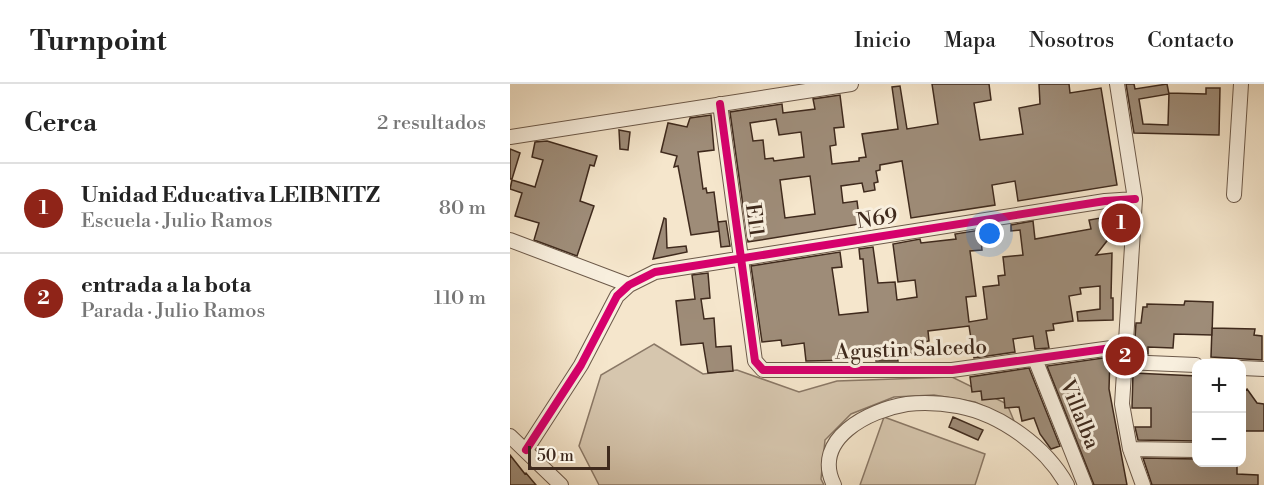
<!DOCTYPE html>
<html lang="es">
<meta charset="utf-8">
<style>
body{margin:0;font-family:"Libre Bodoni",serif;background:#f6f6f6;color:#222}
.controls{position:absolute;right:18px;bottom:18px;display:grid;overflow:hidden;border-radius:12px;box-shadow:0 6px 24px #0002}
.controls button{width:54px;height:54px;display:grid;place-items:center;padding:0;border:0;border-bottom:2px solid #e0e0e0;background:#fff;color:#222;font:30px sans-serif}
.scale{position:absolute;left:18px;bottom:15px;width:82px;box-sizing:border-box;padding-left:6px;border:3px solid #3f2a1d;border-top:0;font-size:16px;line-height:21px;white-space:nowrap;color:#3f2a1d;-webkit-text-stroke:4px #f8efde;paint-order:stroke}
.you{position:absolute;left:480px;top:150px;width:21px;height:21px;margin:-15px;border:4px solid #fff;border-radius:50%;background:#1a73e8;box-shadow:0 0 0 9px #1a73e833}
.badge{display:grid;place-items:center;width:39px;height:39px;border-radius:50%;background:#8f2418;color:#fff;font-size:20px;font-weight:700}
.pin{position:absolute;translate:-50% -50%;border:3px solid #fff;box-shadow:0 2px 6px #0006}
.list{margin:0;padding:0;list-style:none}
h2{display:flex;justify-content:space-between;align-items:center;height:78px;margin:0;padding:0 24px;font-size:26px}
h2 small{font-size:20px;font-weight:400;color:#767676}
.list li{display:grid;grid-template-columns:39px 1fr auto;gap:18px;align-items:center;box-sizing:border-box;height:90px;padding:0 24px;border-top:2px solid #e0e0e0}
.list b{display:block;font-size:22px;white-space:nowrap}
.list p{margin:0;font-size:20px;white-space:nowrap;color:#767676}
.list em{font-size:20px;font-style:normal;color:#767676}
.map{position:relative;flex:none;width:754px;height:401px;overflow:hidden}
header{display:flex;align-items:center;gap:36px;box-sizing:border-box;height:84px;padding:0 30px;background:#fff;border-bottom:2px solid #e0e0e0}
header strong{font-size:28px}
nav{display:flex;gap:33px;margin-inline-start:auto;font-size:21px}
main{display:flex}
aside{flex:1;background:#fff}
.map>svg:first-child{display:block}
.green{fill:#d6c6ae;stroke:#8a7866;stroke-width:1.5}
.building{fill:#9e8c78;stroke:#3f2a1d;stroke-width:1.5;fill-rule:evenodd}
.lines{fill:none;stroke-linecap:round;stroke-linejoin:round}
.minor-casing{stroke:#6c5949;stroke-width:16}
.minor{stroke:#f8efde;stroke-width:14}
.cycleway-casing{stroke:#f8efde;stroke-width:11}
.cycleway{stroke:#d6006c;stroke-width:8}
.labels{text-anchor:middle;stroke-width:6;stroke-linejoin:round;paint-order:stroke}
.street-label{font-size:21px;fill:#3f2a1d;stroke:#f8efde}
</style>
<header>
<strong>Turnpoint</strong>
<nav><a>Inicio</a><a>Mapa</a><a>Nosotros</a><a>Contacto</a></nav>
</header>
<main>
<aside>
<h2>Cerca<small>2 resultados</small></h2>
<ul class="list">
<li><span class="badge">1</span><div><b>Unidad Educativa LEIBNITZ</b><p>Escuela · Julio Ramos</p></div><em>80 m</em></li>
<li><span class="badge">2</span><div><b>entrada a la bota</b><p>Parada · Julio Ramos</p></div><em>110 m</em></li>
</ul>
</aside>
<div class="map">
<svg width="754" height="401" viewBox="0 0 754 401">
<rect width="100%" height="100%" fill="#f5e6cc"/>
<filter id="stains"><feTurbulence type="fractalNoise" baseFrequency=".00333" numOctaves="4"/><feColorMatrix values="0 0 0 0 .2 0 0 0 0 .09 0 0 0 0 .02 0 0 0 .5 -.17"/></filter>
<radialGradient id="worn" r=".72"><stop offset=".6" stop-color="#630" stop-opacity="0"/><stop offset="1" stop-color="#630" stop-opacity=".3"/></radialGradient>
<path class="green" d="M144,260l49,30 34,-4 62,22 38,-11 115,-4 55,27 7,17 -39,-19 -41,-7 -40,2 -43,17 -26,26 -4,39 3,6h-225l-20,-39 22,-71z
M374,333l101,37 -10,31h-115z"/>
<path class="building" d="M422,0h57l2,16 -17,3 6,37 43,-6 -4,-26 21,-4 -1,-20h30l1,9 31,-5 16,97 -99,16 -3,-20 -23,4 3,20 -84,13 -9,-57 -22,4v5l-4,1 2,11 -4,1 1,7 -11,2 -2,-9 -21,3 2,17 14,-2 3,23 -112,18 -18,-130 52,-8 1,9 32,-4 -2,-10 27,-4 4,32 -10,1 2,17 -6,1 2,18 27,-3v-3l7,-1 -4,-23 36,-5 -6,-42 8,-1 7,43 31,-5zM266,35l3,16 22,-3 3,25 -30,4 -1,-3 -8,1 -2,-19 -10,1 -3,-18zM300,92l5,38 -30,4 -5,-38z
M616,0h8l1,5 32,-5 2,10 -30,5 4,25 25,1 1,-32 37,1v-6h14l-1,47 -85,-2z
M201,31l3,35 -16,2 5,37 3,-1 1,5 7,-1 5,39 -28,4 -13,-69 -4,1 3,-11 -16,-4 7,-29 19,4 3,-9z
M109,46l11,2 -2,18 -8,-1z
M37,57l50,15 -3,10 -4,-1 -10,36 14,5 -17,50 -43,-16 5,-17 -24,-7 7,-23 -12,-4 2,-9 23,7 8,-27 -11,-3 3,-15z
M0,65l10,4 -8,26h-2z
M596,133l4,20 -14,18 16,-2 -1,45h2v22l-35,1 -1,-9 23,-3v-23l-20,2 1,6 -12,2 4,25 -20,3 1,6 -8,1 3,17 -14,1 -2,-13 -20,3 2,13 -41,6 -5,-32 -41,5 1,10 -15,3 1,9 -18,2 1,6h-22l-1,-8 -18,2 1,5 -52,1 -2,-18 -22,3 -1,-6 -19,2 -11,-76 89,-14 2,15 -10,1 7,47 29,-3 -5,-53h-3l-1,-10 14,-2 5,36 17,-1 2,18 20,-3 -2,-17 -17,2 -5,-38 27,-5 1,4 35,-4 -1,-5 25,-4 2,20 -12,1 6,45 -10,1 3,25 18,-3 -4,-32 16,-2 -1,-9 7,-1 -2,-18 20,-2 -3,-25 -9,1v-6l22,-4 2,18 56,-10 -2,-9z
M154,134l2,1 1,29 19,-2 1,6 -34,7z
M216,137l4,25 -9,1 -3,-25z
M198,189l2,25 -9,1 3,20 10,-1 2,29 15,-1 2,25 -25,2 -5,-30 -22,2 -5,-44 19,-2 -3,-24z
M675,217l28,1 -1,33 -38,-1 -1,14 -25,-1v7l-14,-1 2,-30h5l2,-16h4v-3l37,1z
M702,244l43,1 -1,6 8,1v24l-51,-3z
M600,273l-1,32 18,96h-33l-47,-119z
M519,284l31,78 -9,3 -11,-15 -6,-16 -12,3 -3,-14 -14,1 -1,-10 -22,2 -1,-9 -9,1 -2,-15z
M623,289l64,3v65l-59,-1 -3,-13h16v-19h-19z
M737,305l10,14 7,1v27h-22v-38z
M443,333l30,13 -5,10 -29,-13z
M0,371l15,19 1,-1 10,12h-26z
M633,374l54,1v3l40,2v10l21,1v10h-106z"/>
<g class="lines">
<g class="minor-casing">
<path id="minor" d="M607,0l18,115 -13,205 8,45 13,36
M210,20l35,257 8,9h189l174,-24
M0,53l341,-53
M724,111l7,-111
M0,156l119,45
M525,275l50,126
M614,278l72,3
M732,284l22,1
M0,352l51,49
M620,365l66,1
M16,366l55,-85 36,-69 12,-11 26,-13 450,-71 30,-2
M324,401c-23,-46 35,-75 73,-81 17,-2 34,-1 51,2 43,8 88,41 109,79"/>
</g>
<use href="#minor" class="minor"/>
<g class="cycleway-casing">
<path id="cycleway" d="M210,20l35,257 8,9h189l174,-24
M16,366l55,-85 36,-69 12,-11 26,-13 450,-71 30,-2"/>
</g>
<use href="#cycleway" class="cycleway"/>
</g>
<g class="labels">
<g class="street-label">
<text transform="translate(367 134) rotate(-9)" y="7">N69</text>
<text transform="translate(245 136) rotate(82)" y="7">E11</text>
<text transform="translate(401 265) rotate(-2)" y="7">Agustin Salcedo</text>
<text transform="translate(570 330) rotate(68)" y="7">Villalba</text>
</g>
</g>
<rect width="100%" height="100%" filter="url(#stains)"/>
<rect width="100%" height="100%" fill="url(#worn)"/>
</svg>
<div class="controls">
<button>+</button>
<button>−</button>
</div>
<div class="scale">50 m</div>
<div class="you"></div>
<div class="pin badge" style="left:611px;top:139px">1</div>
<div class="pin badge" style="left:615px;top:272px">2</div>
</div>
</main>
